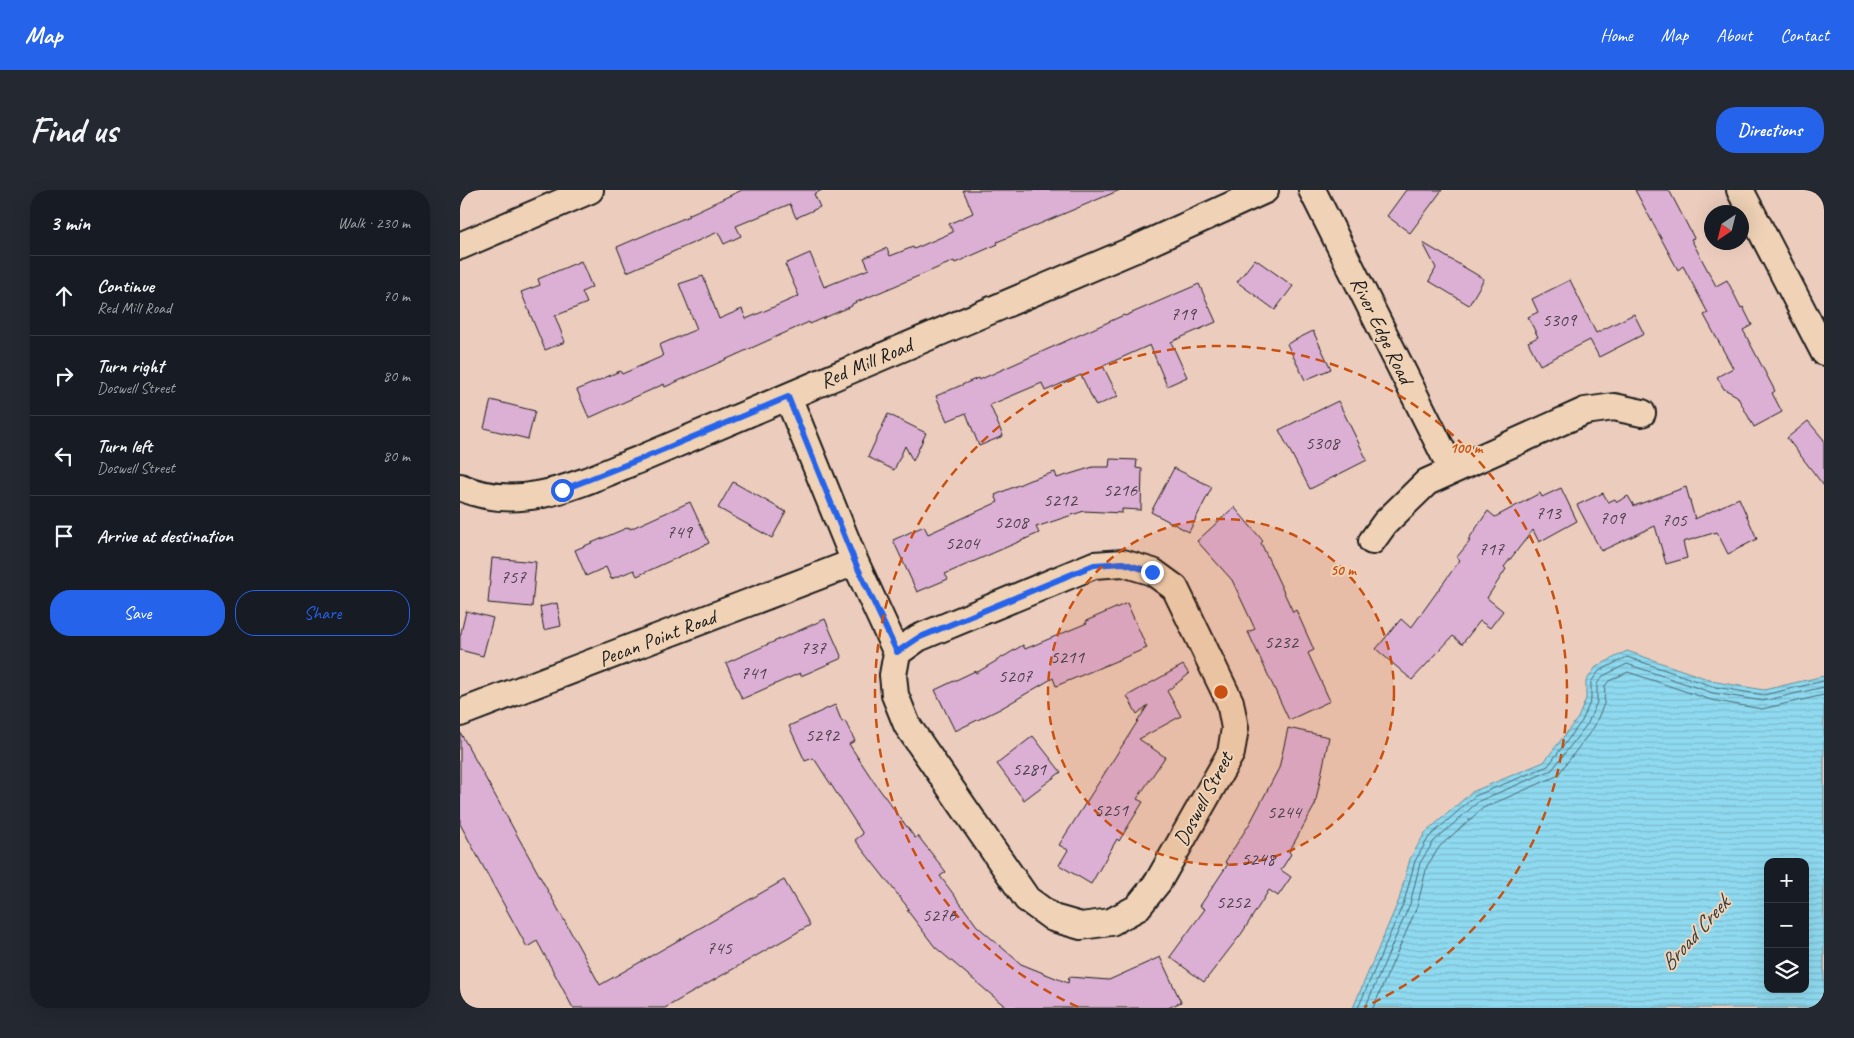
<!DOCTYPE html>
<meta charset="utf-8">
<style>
body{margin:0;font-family:Caveat,sans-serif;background:#242831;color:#f1f3f6}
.controls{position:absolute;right:15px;bottom:15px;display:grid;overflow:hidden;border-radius:10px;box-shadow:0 5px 20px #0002}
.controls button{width:45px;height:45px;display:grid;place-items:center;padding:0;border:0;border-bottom:1px solid #363941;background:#171b24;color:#f1f3f6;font:25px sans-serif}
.compass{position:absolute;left:1244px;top:15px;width:45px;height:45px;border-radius:50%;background:#171b24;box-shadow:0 5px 20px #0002;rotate:215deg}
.stop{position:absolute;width:15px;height:15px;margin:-11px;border:4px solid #2563eb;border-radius:50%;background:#fff}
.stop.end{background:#2563eb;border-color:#fff;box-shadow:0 1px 5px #0008}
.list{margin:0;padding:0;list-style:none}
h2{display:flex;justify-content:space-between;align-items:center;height:65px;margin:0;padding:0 20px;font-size:21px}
h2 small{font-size:16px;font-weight:400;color:#9ea1a6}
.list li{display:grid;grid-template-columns:32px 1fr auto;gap:15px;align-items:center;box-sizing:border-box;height:80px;padding:0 20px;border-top:1px solid #363941}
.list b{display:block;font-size:19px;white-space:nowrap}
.list p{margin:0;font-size:16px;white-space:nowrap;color:#9ea1a6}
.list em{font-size:16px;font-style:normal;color:#9ea1a6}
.actions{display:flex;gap:10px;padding:15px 20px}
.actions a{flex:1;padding:11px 0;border:1px solid #2563eb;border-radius:20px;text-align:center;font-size:18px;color:#2563eb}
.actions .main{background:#2563eb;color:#fff}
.icon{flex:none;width:28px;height:28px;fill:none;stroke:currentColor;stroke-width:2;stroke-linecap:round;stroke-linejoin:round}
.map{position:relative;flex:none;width:1364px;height:818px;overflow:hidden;border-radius:20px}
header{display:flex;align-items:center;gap:30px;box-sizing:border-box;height:70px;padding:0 25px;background:#2563eb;color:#fff}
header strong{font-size:24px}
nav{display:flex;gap:28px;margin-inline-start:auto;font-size:18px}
.intro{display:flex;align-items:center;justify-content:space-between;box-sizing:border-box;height:120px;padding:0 30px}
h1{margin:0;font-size:35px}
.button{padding:12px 22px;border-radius:20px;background:#2563eb;color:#fff;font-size:18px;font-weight:700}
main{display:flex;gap:30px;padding:0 30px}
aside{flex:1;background:#171b24;border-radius:20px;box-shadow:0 5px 20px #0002}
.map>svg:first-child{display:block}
.water{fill:url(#water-rules);stroke:#618e9b;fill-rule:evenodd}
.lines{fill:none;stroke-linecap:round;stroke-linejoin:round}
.shore{stroke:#4a6871;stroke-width:1}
.building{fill:#dcb0d4;stroke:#1c1c1c}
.minor-casing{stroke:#1c1c1c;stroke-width:30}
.minor{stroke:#f0d3b7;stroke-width:26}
.route{stroke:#2563eb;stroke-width:6}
.ring{fill:none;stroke:#c9500e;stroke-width:2.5;stroke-dasharray:9 6}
.labels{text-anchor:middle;stroke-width:4;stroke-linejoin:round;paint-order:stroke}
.number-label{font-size:19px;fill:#4c414a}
.street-label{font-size:21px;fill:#1c1c1c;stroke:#f0d3b7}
.water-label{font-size:22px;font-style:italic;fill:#334246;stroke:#f0d3b7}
.centre{fill:#c9500e;stroke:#f0d3b7;stroke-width:2.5}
.ring-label{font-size:15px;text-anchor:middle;font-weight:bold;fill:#c9500e;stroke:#f0d3b7;stroke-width:4;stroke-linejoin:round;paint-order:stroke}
</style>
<header>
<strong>Map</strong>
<nav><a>Home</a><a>Map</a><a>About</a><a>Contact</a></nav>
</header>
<div class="intro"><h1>Find us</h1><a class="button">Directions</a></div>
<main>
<aside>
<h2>3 min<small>Walk · 230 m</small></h2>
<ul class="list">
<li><svg class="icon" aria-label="ahead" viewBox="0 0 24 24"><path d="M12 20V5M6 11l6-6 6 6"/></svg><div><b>Continue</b><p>Red Mill Road</p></div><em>70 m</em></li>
<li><svg class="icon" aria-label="right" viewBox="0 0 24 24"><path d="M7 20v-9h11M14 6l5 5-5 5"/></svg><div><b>Turn right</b><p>Doswell Street</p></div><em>80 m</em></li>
<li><svg class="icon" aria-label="left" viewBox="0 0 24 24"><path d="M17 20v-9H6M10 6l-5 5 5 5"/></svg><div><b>Turn left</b><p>Doswell Street</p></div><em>80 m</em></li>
<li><svg class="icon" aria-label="arrive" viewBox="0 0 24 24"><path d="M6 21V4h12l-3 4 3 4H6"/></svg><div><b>Arrive at destination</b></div></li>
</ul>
<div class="actions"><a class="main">Save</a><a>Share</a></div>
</aside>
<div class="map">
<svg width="1364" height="818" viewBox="0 0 1364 818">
<defs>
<pattern id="water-rules" width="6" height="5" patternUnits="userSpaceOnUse" patternTransform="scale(1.25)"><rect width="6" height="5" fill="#8fdaf0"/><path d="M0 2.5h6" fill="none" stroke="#7bbacd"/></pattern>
</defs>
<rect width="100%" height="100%" fill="#ecccbd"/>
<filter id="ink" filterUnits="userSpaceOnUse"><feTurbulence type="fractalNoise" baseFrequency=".02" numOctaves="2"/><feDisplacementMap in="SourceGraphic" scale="10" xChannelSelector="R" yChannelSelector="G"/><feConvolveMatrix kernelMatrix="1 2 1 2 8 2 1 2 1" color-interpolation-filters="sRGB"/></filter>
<g filter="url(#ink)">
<path class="water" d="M1167,461l89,31 48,8 60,-14v332h-471l46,-108 11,-41 15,-26 47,-41 72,-30 34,-44 8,-19v-18l10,-14zM1308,672h37v127h-37z"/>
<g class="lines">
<path class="shore" d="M898,818l46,-106 11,-41 14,-24 46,-41 73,-30 34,-45 9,-21v-18l8,-11 28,-14 88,30 49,8 60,-14
M905,818l45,-104 10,-41 14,-22 45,-40 73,-31 36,-47 9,-21v-18l6,-8 24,-12 86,29 50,8 61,-14
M913,818l44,-101 10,-41 13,-20 43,-38 74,-32 37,-49 10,-23 1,-18 4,-5 19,-9 83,28 51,9 62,-14"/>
</g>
<path class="building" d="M282,0h80l-8,4 6,13 -24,11 -6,-14 -54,22 5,10 -17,8 -6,-12 -91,40 -10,-25 72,-31 -1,-1z
M503,0h157l-123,52 1,2 -43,19 -1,-2 -102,43v2l-42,18 -1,-2 -144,65 -1,-3 -75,34 -12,-28 43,-19 2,3 41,-18 -4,-11 38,-16 -18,-45 24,-8 16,43 23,-10 4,10 53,-23 -14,-32 25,-11 14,34 45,-18 -5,-11 23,-10 3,8 23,-9 1,2 39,-17 -4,-8 24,-11z
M946,0h36l-32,43 -23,-17z
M1175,0h34l25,48 -3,1 25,47 11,-6 14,28 2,-1 9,18 -9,5 32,61 -3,2 10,19 -28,15 -17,-31 -13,-7 -7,-12 16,-9 -29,-53 4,-2 -25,-47 -5,4z
M963,53l61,36 -15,26 -40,-24 7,-13z
M795,69l38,27 -18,24 -38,-28z
M121,71l11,26 -10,5 5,11 -32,13 10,26 -20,8 -24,-58 19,-7 -2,-6z
M1110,90l26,53 38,-19 10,20 -45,23 -9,-17 -50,25 -12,-23 10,-5 -10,-20 10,-5 -6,-13z
M739,94l17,38 -45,20 16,35 -20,9 -17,-41 -47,21 15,30 -22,10 -15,-31 -36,16 -3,-8 -52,22 13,31 -24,10 -13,-33 -19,8 -11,-25 42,-18 1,2 145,-65 1,1z
M853,141l18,38 -26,11 -18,-36z
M31,210l44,11 -7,28 -44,-11z
M878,211l29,59 -57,29 -31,-59z
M428,224l38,19 -13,28 -8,-15 -11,24 -26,-13z
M1348,231l16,19v46l-37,-48z
M650,269l27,1 -1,8 6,1 -1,41 -19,-1v4l-38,-2 -48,16 3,6 -94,41 3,5 -31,13 -24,-52 31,-14 4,8 70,-32 -3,-7 35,-15 25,-8 2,6 36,-11h16z
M714,278l38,19 -23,45 -38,-20z
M273,292l53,30 -14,26 -54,-30z
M1226,297l9,32 44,-21 18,41 -29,15 -11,-22 -34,10 4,16 -21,6 -11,-38 -54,25 -24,-46 26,-12 5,9 7,-3 2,3 11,-6 6,10z
M1101,298l16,33 -38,21 -6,-12 -29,37 2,2 -19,29 16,13 -13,17 -10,-7 -18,23 -9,-8 -41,44 -36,-31 25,-30 10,9 49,-68 -3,-3 13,-16 -2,-1 20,-29 7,6 45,-24 2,4z
M230,312l19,41 -72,33 -3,-6 -23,9 -5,-12 -20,9 -11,-26 54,-23 1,2z
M774,317l29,34 -2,2 32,69 3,-2 18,40 -6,3 22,48 -41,19 -41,-88 7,-3 -23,-49 -35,-39z
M32,368l44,4 -4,45 -44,-4z
M97,413l4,23 -17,4 -4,-23z
M667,413l20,45 -91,38 -3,-8 -53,31 -45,22 -20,-41 40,-19 1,2 47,-28 2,4 62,-26 -1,-2z
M6,421l27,7 -10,38 -23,-6v-13z
M365,429l17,39 -41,18 -1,-3 -58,26 -16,-36z
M723,475l6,9 -22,17 14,25 -42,23 26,18 -28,42 6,3 -24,39 -2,-2 -26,45 -32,-19 9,-15 -9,-5 89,-140 -11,9 -10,-18z
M375,515l7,17 3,-1 10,20 -6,3 25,38 41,56 3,-2 28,36 -6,4 37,50 44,38 47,19 1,-6 40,3 51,-23 21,45 -13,6h-161l-72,-61 -28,-37 2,-1 -54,-69 8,-6 -48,-74 -2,-2 -8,3 -16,-35z
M828,538l41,9 -14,68 -26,47 2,2 -10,16 10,7 -13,19 -9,-6 -27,43 -38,49 -34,-25 35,-48 -5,-3 28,-42 -3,-2 25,-39 29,-55z
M0,542l140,253 184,-105 26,45 -145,83h-92l-36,-67 -10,6 -67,-123z
M573,546l28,36 -37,28 -27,-36z"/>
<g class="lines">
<g class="minor-casing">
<path id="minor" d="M852,0l140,280
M1280,0l84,162
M0,56l130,-56
M328,207l67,165 42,91 -4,22 2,20 12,30 120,174 26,19 28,8 30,-4 26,-14 21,-26 73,-129 4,-25 -5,-26 -55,-114 -22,-16 -30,-9 -29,2 -176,73 -21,15
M0,297c62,28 125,-6 183,-29l490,-208 132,-60
M912,351l13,-18 42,-41 158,-71 29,-4 28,6
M0,523l395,-151"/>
</g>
<use href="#minor" class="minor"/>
</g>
</g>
<g class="lines" filter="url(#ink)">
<path class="route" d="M102,300l81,-32 145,-61 67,165 42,90 21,-14 176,-73 29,-2 29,9"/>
</g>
<circle cx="761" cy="502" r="173" fill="#c9500e" fill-opacity=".12"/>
<g class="ring">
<circle cx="761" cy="502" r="173"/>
<path d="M618 817A346 346 0 1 1 904 817"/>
</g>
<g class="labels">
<g class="number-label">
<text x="723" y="130">719</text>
<text x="1099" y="136">5309</text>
<text x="862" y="259">5308</text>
<text x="660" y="306">5216</text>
<text x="600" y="316">5212</text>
<text x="1088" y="329">713</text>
<text x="1152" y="334">709</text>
<text x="1214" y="336">705</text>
<text x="551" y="338">5208</text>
<text x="219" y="348">749</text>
<text x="502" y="359">5204</text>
<text x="1031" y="365">717</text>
<text x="53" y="393">757</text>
<text x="821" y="458">5232</text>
<text x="353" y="464">737</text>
<text x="607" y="473">5211</text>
<text x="293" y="489">741</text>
<text x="555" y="492">5207</text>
<text x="362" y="551">5292</text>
<text x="569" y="585">5281</text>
<text x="651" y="626">5251</text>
<text x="824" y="628">5244</text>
<text x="798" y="675">5248</text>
<text x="773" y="718">5252</text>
<text x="479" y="731">5276</text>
<text x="259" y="764">745</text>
</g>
<g class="street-label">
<text transform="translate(922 140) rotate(64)" y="7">River Edge Road</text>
<text transform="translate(406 173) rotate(-23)" y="7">Red Mill Road</text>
<text transform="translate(197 448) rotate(-21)" y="7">Pecan Point Road</text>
<text transform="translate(743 609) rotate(-62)" y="7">Doswell Street</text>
</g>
<g class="water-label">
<text transform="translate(1234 743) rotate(-48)" y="8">Broad Creek</text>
</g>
</g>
<circle cx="761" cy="502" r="8" class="centre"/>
<g class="ring-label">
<text x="1006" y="263">100 m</text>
<text x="883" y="385">50 m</text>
</g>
</svg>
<div class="controls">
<button>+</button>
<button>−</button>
<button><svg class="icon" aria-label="layers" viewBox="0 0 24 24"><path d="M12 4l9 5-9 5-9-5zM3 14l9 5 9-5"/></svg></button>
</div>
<svg class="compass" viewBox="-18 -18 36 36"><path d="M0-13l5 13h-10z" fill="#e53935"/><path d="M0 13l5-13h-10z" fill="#9ea1a6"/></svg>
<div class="stop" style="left:102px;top:300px"></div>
<div class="stop end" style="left:692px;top:382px"></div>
</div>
</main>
